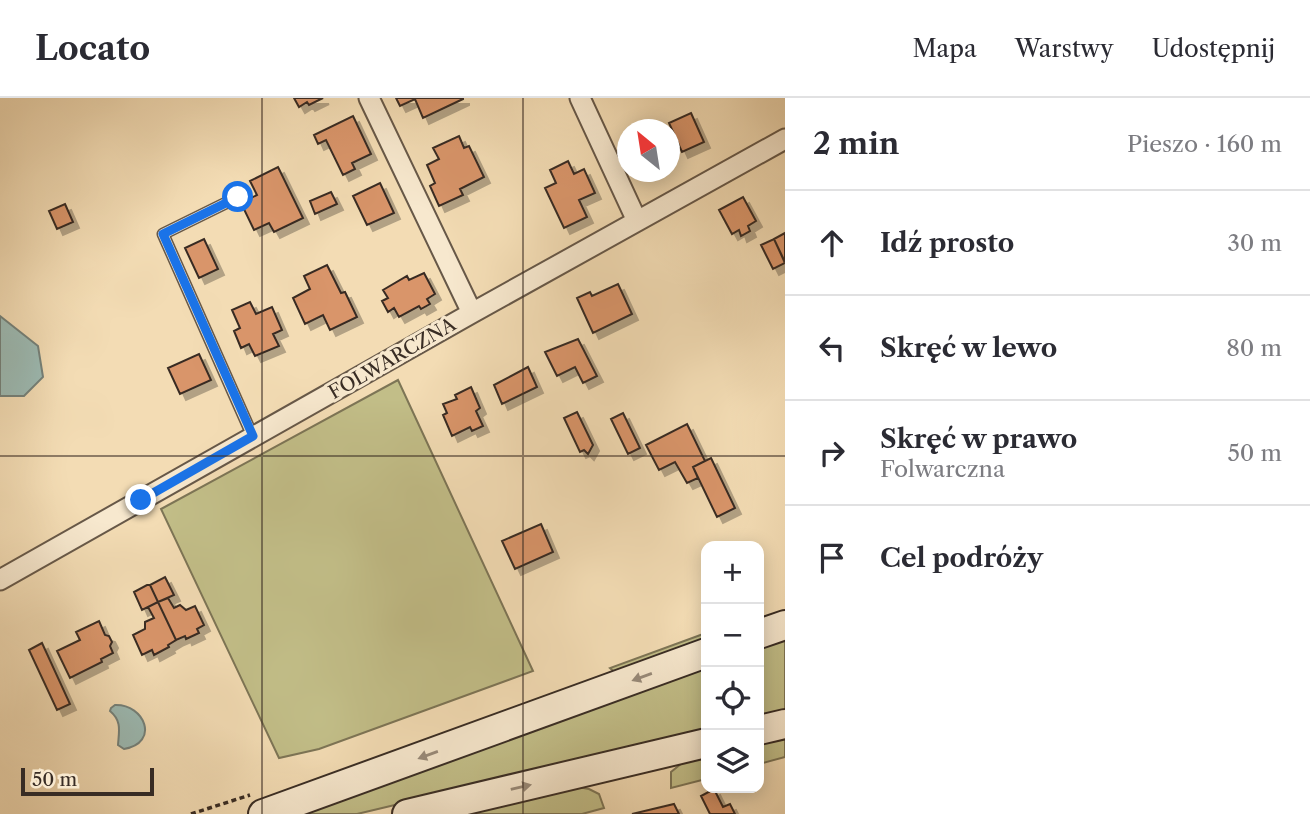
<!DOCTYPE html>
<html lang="pl">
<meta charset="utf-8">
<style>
body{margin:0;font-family:"Libre Caslon Text",serif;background:#f7f7f7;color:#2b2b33}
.controls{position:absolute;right:21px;bottom:21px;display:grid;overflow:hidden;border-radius:14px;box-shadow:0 4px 18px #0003}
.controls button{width:63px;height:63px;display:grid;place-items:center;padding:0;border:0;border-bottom:2px solid #e1e1e2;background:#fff;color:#2b2b33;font:35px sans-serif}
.compass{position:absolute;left:617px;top:21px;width:63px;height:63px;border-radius:50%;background:#fff;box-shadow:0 4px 18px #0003;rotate:330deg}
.scale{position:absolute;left:21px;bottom:18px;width:133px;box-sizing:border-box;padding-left:7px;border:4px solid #382c24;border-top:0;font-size:19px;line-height:24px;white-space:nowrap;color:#382c24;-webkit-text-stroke:5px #f7e8ce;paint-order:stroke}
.stop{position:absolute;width:21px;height:21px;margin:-16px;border:5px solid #1a73e8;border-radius:50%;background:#fff}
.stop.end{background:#1a73e8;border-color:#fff;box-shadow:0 2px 7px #0008}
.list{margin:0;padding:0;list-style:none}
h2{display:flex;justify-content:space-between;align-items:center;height:91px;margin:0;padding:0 28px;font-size:30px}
h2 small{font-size:23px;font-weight:400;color:#7c7c81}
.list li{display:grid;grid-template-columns:46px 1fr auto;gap:21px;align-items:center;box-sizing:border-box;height:105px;padding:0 28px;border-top:2px solid #e1e1e2}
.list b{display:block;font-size:26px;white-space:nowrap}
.list p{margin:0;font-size:23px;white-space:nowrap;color:#7c7c81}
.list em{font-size:23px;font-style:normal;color:#7c7c81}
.icon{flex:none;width:38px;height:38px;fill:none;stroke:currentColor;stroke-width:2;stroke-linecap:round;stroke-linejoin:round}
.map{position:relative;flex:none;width:785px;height:716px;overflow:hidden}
header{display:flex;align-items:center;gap:42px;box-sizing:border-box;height:98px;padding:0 35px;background:#fff;border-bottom:2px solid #e1e1e2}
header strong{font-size:33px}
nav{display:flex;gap:38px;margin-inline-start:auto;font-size:24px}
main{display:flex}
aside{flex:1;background:#fff}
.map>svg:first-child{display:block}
.green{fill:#c2be88;stroke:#7d7556;stroke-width:2}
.water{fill:#9cbab3;stroke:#74817a;stroke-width:2}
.building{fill:#d9956a;stroke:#382c24;stroke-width:2;filter:url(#shadow)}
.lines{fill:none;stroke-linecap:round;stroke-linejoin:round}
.lane-casing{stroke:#675848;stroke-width:13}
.street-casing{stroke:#675848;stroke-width:23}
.secondary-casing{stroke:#382c24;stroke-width:32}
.path{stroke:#382c24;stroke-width:3.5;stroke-dasharray:5 3.5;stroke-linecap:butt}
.lane{stroke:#f7e8ce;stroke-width:10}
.street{stroke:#f7e8ce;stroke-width:19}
.secondary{stroke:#f7e8ce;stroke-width:28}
.oneway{fill:#988a79}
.route{stroke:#1a73e8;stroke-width:9}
.grid{fill:none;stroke:#382c24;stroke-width:2;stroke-opacity:0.55}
.labels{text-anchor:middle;stroke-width:6;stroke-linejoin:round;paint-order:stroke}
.street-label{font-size:19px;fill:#382c24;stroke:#f7e8ce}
</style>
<header>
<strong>Locato</strong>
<nav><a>Mapa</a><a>Warstwy</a><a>Udostępnij</a></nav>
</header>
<main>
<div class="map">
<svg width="785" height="716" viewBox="0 0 785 716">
<defs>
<filter id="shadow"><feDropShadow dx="6" dy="6" stdDeviation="0" flood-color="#0004"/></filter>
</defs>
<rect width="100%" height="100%" fill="#f3dcb4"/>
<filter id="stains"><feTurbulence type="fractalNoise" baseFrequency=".00286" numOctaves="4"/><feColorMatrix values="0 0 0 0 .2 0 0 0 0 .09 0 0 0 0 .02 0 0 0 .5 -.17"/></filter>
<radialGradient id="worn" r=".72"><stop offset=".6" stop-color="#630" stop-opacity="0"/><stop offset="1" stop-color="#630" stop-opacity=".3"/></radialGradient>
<path class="green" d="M398,282l135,291 -214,78 -40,9 -118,-249z
M706,535v10l-88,32 -8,-7z
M785,537v78l-26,6v-75z
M706,566v67l-349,83h-66z
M785,635v24l-26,7v-24z
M706,654v27l-35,9v-16l16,-13z
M572,688l17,3 10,5 5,14 -22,6h-120z"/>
<path class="water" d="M0,218l38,30 5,31 -19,19h-24z
M115,607c30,-1 45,38 9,44l-6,-4c1,-14 4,-24 -8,-34l1,-3z"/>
<path class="building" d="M294,0h29l-14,7 -2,-3 -8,5z
M396,0h67v1l-40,19 -8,-19 -15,7z
M691,15l13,29 -22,10 -13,-29z
M353,18l18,38 -19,9 3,6 -12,6 -17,-35 -8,4 -4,-9z
M459,38l5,12 5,-2 15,31 -24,12 3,6 -24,11 -9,-20 5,-3 -8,-18 12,-6 -6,-11z
M628,42v20l-8,-17z
M568,63l6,13 10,-5 11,24 -16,7 8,17 -23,11 -19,-40 11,-5 -6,-13z
M278,69l25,51 -29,14 -5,-9 -15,7 -13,-27 16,-8 -7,-14z
M380,85l14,30 -27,12 -14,-29z
M331,94l6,12 -22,10 -5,-13z
M743,99l13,24 -8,5 2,5 -9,5 -2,-6 -7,4 -13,-24z
M65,106l8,18 -16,7 -8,-18z
M785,135v29l-11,-23z
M204,141l14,30 -19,9 -14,-30z
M774,141l11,24 -12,6 -12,-24z
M327,167l14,28 4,-1 12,25 -27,13 -7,-15 -18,9 -12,-26 17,-9 -6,-13z
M424,175l11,21 -8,5 3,5 -9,5 -2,-3 -20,11 -5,-9 -6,4 -6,-11 6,-3 -5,-8 24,-14 2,4z
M618,186l14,30 -39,19 -16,-35 13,-6 2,4z
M250,204l6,12 16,-7 10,23 -9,4 6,12 -24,10 -6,-12 -8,4 -7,-17 6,-3 -8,-18z
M578,241l19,37 -14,7 -8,-16 -18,9 -12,-24z
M199,256l12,26 -31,14 -12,-26z
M528,269l9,20 -35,17 -8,-19z
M471,289l9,21 -4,3 7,15 -11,5 -2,-4 -18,9 -9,-21 4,-2 -4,-9 14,-5 -2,-4z
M577,314l16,33 -5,9 -4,-4 -4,2 -16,-34z
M623,315l17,35 -12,6 -17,-35z
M687,326l18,37 -12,6 5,11 -11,5 -12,-21 -16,8 -13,-25z
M711,360l24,50 -18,9 -24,-50z
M541,426l12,28 -38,17 -13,-28z
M165,479l9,18 -16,7 -8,-17z
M147,487h3l8,17 -16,8 -8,-18z
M168,500l6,10 6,-3 6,5 9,-4 9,19 -7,4 2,4 -13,6 -1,-3 -9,4 -18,-38z
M158,504l18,38 -8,5 1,2 -15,8 -2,-5 -10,5 -9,-20 12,-6v-7l9,-4 -6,-11z
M99,523l6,14 4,1 3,6 -2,4 3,7 -12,6 1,3 -32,16 -13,-27 23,-11 -4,-8z
M42,545l28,61 -13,6 -28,-60z
M714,691l9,18 7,-3 5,10h-25l-9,-18z
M674,706l5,10h-47z"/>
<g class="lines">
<g class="lane-casing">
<path id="lane" d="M238,99l-75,37 90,203"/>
</g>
<g class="street-casing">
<path id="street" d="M369,0l103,215
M580,0l57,123
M0,482l472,-267 313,-174"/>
</g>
<g class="secondary-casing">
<path id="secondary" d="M759,536l26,-9
M759,632l26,-6
M263,716l443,-161
M407,716l299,-71"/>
</g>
<path class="path" d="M191,716l59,-19"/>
<use href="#lane" class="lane"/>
<use href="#street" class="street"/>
<use href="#secondary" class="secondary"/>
</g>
<defs><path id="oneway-solid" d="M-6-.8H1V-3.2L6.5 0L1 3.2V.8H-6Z" transform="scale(1.75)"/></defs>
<g class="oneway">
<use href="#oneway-solid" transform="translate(642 579) rotate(160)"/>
<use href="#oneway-solid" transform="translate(428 657) rotate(160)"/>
<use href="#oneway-solid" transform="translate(521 689) rotate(-13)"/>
</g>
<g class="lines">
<path class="route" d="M141,402l112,-64 -90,-202 75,-37"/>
</g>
<path class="grid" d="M262,0v716M523,0v716M0,358h785"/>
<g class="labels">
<g class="street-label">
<text transform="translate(392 260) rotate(-30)" y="7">FOLWARCZNA</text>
</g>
</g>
<rect width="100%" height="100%" filter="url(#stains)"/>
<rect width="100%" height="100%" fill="url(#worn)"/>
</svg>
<div class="controls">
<button>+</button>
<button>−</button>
<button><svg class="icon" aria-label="locate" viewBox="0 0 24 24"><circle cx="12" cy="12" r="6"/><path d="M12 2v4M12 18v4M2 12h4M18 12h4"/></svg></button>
<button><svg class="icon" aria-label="layers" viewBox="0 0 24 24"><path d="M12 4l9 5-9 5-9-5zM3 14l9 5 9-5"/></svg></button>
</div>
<svg class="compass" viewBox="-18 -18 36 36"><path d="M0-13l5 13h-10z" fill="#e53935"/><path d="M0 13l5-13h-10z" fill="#7c7c81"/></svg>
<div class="scale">50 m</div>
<div class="stop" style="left:238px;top:99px"></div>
<div class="stop end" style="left:141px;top:402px"></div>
</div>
<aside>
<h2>2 min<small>Pieszo · 160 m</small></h2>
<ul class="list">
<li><svg class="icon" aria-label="ahead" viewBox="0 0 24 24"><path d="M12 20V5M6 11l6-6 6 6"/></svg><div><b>Idź prosto</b></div><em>30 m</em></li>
<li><svg class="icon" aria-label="left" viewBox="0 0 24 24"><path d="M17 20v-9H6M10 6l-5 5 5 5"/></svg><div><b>Skręć w lewo</b></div><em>80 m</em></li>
<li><svg class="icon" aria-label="right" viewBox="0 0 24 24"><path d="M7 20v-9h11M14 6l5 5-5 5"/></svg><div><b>Skręć w prawo</b><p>Folwarczna</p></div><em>50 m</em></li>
<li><svg class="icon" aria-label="arrive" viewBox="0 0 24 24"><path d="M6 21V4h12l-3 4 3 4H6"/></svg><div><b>Cel podróży</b></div></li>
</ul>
</aside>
</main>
